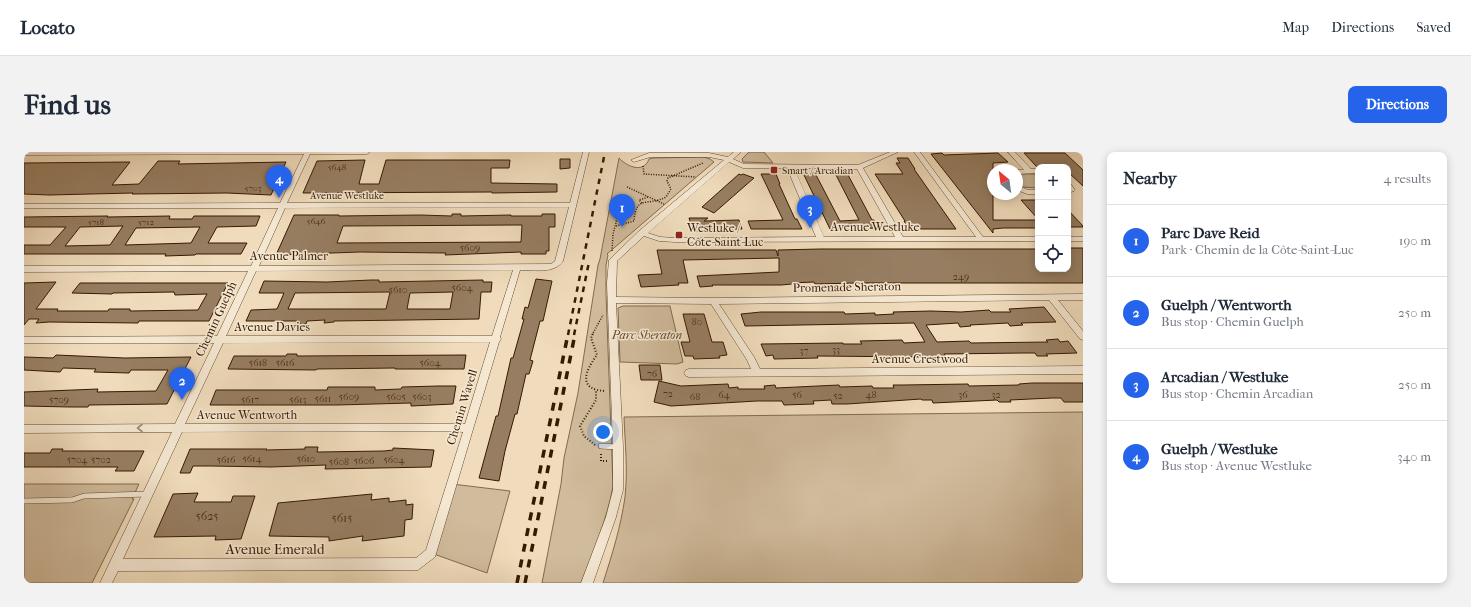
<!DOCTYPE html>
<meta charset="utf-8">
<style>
body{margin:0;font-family:"IM FELL French Canon",serif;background:#f2f2f3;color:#1f2937}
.controls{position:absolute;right:12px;top:12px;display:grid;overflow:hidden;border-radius:8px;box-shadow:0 2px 10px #0003}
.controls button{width:36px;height:36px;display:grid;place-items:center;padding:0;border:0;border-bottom:1px solid #e0e1e3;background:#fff;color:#1f2937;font:20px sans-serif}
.compass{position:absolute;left:963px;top:12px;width:36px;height:36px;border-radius:50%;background:#fff;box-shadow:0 2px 10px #0003;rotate:331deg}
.you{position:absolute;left:579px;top:280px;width:14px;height:14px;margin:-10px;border:3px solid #fff;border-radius:50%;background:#1a73e8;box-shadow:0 0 0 6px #1a73e833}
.badge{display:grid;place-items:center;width:26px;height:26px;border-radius:50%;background:#2563eb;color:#fff;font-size:13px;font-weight:700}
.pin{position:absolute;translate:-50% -33px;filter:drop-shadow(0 1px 2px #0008)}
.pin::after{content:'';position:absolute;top:21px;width:14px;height:12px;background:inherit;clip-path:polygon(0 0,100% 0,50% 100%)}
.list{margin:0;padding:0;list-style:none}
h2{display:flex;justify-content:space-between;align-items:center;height:52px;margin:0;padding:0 16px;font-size:17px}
h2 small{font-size:13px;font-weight:400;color:#747a83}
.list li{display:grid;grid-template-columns:26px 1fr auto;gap:12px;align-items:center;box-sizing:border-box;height:72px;padding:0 16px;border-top:1px solid #e0e1e3}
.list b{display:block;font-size:15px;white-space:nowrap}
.list p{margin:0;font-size:13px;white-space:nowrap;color:#747a83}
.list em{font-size:13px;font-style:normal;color:#747a83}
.icon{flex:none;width:22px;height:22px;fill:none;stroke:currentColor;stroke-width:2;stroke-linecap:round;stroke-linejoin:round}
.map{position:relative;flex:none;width:1059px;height:431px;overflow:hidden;border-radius:8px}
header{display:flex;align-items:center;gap:24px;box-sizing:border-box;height:56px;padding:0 20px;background:#fff;border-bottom:1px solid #e0e1e3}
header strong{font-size:19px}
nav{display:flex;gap:22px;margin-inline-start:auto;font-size:14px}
.intro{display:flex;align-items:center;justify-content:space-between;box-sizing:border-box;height:96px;padding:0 24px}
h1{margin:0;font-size:28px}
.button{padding:10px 18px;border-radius:8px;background:#2563eb;color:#fff;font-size:14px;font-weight:700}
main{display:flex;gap:24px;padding:0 24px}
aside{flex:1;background:#fff;border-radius:8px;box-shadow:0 2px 10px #0003}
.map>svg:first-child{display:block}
.green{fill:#d0bb9c;stroke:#836a4e}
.building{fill:#977e62;stroke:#361901;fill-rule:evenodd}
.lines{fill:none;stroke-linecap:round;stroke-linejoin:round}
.service-casing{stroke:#644a30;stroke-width:6}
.minor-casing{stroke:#644a30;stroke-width:1}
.path-far1{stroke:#361901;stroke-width:1.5;stroke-dasharray:1 1.5;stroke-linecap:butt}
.path{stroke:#361901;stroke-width:2;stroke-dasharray:1 2;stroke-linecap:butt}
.service{stroke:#f5e8d3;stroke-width:5}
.minor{fill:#f5e8d3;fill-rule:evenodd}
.rail-far1{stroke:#361901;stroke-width:2.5;stroke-dasharray:5.5 5.5;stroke-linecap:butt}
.rail{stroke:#361901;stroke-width:3.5;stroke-dasharray:8 8;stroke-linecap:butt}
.oneway{stroke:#9f8b74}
.poi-dot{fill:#8f2418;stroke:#f5e8d3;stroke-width:1.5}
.labels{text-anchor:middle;stroke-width:3;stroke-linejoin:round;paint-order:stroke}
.far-number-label{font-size:9px;fill:#4e3219}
.far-poi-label{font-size:10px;fill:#361901;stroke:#f5e8d3;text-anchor:start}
.far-street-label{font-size:10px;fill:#361901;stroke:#f5e8d3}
.number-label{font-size:10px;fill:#4e3219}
.street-label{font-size:12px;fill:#361901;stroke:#f5e8d3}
.poi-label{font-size:12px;fill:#361901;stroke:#f5e8d3;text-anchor:start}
.park-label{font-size:12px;font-style:italic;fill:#644a30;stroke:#f5e8d3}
.near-number-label{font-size:12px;fill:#4e3219}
.near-street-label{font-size:14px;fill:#361901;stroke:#f5e8d3}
</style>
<header>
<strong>Locato</strong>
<nav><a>Map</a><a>Directions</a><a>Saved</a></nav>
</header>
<div class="intro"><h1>Find us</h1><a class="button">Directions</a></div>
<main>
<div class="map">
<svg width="1059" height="431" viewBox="0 0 1059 431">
<rect width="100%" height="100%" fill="#f0dcbc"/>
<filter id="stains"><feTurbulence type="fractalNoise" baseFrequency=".005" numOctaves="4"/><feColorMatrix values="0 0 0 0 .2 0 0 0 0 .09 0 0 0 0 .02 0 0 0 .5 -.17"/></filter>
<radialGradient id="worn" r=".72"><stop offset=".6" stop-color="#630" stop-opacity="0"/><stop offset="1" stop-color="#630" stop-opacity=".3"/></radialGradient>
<path class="green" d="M725,0h15l9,11 -30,-1 -1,-3z
M680,5l6,2 4,3 -107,92 1,1 -2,10v29l7,192c-6,34 -20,65 -32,97h-39l19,-99 3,-26 14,-65 20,-128 2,-6 19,-101c6,7 24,17 30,1l4,-1z
M993,22h21v14l-16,-1 -5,-5z
M599,154h47l13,56 -6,2 -57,-2 -2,-54z
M1059,260v171h-480c9,-28 18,-57 22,-86 3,-27 0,-54 -1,-80z
M0,332h115l-7,15h2l-42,84h-68z
M428,332l58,7 -23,82 -56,-20z"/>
<path class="building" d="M918,1l2,2 54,-2 10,9 -15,1v57h45v8h-35l-10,1v4l-62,-79z
M1000,1h41l18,17v16l-15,-14v-5h-31z
M873,6h11l7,11h-1l42,60h-47l-5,-8h1l-30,-47h28l-7,-11h4z
M536,7h10v9l-10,1z
M341,8l-6,24h20l7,-24h124l-1,8h-18v15l66,1v8l-65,1v-1l-189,1 14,-32z
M134,9h22l-2,3 108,-2 -15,33 -44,-2 -95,1 1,-1 -84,2 -25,-1v-31l106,-1 -18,23 27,-1z
M779,21h12l25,48 19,-1 -24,-47h12l25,47h2l5,8 -49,1z
M715,22l2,1 2,-1 11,4 -40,35 -12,-6z
M737,22h15l4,10h-1l16,35h2l5,10h-51l-3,-8 35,-1z
M997,48h17v19z
M1044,58l15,16v1h-15z
M428,62h9v2l50,-1v1h31v-2h13v13h-6v24h-3v3h-25v-2l-76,3 1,-2 -86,-1 -84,3 18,-40h45v1l81,-1 32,1zM498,73l-1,17 -184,1 6,-17z
M84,64l-1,1 63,-1 -1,3h23l2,-3h66l-4,10 -39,1 -9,16h39l-6,11h-45l-1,1 -30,1 1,-2h-142v-9h26l16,-18h-42v-10zM99,74l-13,19 -45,1 15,-19zM176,75l-9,16 -66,2 11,-17z
M665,66h19l-4,3 35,-1 3,9 -49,2z
M1044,96h15v35h-227l-41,1 -1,-2 -23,1 1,1 -11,1h-69l1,1 -13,1 -3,-11 82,-4v-14l-96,2 5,23h-10l1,2 -38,2 -3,-12 24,-1 -5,-24h119l2,6v-6l42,-1h218v21h30z
M512,127l16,2 -9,40h-3l-10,39 3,1 -4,13h-3l-9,40h-2l-10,37 -6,30 -20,-3 17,-62h2l13,-58h2l11,-39h-2l3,-12 3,1z
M347,128h8v2l104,-2v2h9l-1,10h-10l-2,27 -145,2v1l-10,1 1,-3 -18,1 -1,3h-10l1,-3h-51l5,-11 26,-1 7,-16h-25l5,-12 63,1zM366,140l-4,17h-98l7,-16zM429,140l-3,17h-43l3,-16z
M32,130l-20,27h22l-1,2h51l1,-2h21v2l68,-1 9,-16 -32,1 -1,-3 -61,1 -1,1 -40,-1 8,-10h148l-19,38h-70l-1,2 -89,-1 -13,1 3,-4h-10l-5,6v-42z
M1020,155l12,15 -35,1 2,2 -13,1 -2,-3 -38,2 1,1 -11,1 -2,-4 -32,2 11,17 32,-1 2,2 77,-1 -2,-2 12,-1 2,3 8,-1 9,12 -31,1 2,2h-11l-2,-3h-11l-80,1 1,2 -21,1 -107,-1 1,2 -44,1 -1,-4 -7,1 -5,-12 82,-1v1h19l-2,-3 42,-1 2,3 21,-1 -11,-19 -169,3 -4,-12 20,-2h83l1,2 30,-1v2l19,-1 -1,-2 38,-1 30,1 28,-2 2,2h20l-2,-3z
M659,162h21l8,28h11l4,13 -8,1 1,2 -26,1 -1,-3h-8l-4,-14h9z
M263,202h10v2l169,-1 -2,14h-69v-1l-78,1 -1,1 -88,-1 6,-13h52z
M32,203l69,3 66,-1 -24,47 -78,1 -1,2h-18l-46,-1v-14l74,-3 -1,3 59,-1 12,-21h-37l-2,3 -35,-1 2,-3 -33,-1 -3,4 -36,-2v-13l29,1z
M615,213h21l2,15h-21z
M635,229l22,5 47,-2 1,4 9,-1v2h27l-1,-3 11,-1 1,3 63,-3 1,2 32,-1 1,2h21l-1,-3h10l65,-1 1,2 50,-1v-1l13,-1h51v19h-19l-3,-4h-9l-42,2 1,2h-12l-2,-2 -64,3 -1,-3h-10l-1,-1 -74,5h-15l-1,-4 -18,1 1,3 -30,1 -2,-4h-25l-86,5 -17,-4z
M414,234h18l-3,18 -42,2v-3l-74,2h-127l6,-15h111l1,-3h47v3l26,-1 1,-2z
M281,295h13l-1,5 67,-1 9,-1v-2l41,2 -3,17 -106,2 1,-4 -55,2 -59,-1h-19l-3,7h-10l10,-24h77l-1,1 39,-1z
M28,297h11l-1,2h82l-10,20h-19l3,-4h-94v-14h26z
M174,341l-4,9h37l2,-6h22l-14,43 -26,1 1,-4 -62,1 19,-43z
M348,342l-1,6 18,-2v4l17,-2v5l7,-1 -1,15 -7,1 -1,16 -42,5 1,-5 -34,5v-4l-60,-1 9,-33z"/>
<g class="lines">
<g class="service-casing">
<path id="service" d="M577,294l17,1
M0,349l48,-1 12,-4 64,-2"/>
</g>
<g class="minor-casing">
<path id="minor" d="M0,0h346l-3,2h-57l-23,49h283l13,-51h6l-26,109c-9,13 -28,9 -43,9l-20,67 1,2 -2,3 -64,215 -17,13 -300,1 -6,12h-12l72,-151 -148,1v-8l151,-1 39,-81h-190v-6l193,-1 31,-65 -224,1v-6h227l27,-58h-254v-4l256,-1 24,-49 -280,1zM545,55l-14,54 -4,3 -292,2 26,-58zM489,118l-21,66h-266l30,-65zM466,190l-25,82h-280l38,-81zM427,279l12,1 -37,118 -10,8 -293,1 59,-127z
M710,0h7l-8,7 11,5 114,1 32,-13h8l-35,16 40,69h73l-62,-85h6l63,85h55v4l-363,1 -16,-1 -15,-5 -27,25 -1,36 97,1 370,-4v6h-25l25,31v9l-3,-1 -31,-39 -330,4 35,53 6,12 323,-3v8l-394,3 -3,-1 -2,-3 2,-3 3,-1h62l-4,-9 -36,-56 -95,-1 7,144v43l-7,27 -23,66h-12l25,-66 7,-27v-43l-6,-164 2,-23 30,-29 85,-71 -15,-3h-59l-16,5 -3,-2 18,-7h60l19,4zM705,10l14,6h44l29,69 -141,1 -15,-1 -12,-4zM770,16l63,1 38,68h-71z
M984,0h7l16,17h7v4l-21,1v-4h7z
M1044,30l2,1 5,7 -1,1 -6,2z
M993,33l11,5h10v4h-11l-10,-4z
M1044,85h15v4h-15z"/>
</g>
<path class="path-far1" d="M619,14l1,8 52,3
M603,35l37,17
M618,51l-3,-3 9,-3
M592,74l18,-5c2,-27 13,-14 32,-24l5,-8 -4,-8 1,-3 35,-15
M588,99l1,-17 6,-23
M568,183l11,-20"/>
<path class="path" d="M569,182l-2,4 6,17c-12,16 -20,35 9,36
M571,293l-11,-9 -4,-10 16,-26v-9
M577,302v7h7"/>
<use href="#service" class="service"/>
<use href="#minor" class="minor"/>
<path class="rail-far1" d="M544,183l37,-183
M550,183l15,-73"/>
<path class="rail" d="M493,431l51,-249
M501,431l50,-249"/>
</g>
<defs><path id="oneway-chevron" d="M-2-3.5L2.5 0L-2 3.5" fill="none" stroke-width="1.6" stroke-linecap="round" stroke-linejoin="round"/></defs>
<use class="oneway" href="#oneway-chevron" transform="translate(116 276) rotate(180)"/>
<g class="poi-dot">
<rect x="746" y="14" width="8" height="8" rx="2"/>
<rect x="651" y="79" width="8" height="8" rx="2"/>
</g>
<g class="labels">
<g class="far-number-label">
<text x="313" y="18">5648</text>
<text x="229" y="39">5703</text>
<text x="292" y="72">5646</text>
<text x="72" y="73">5718</text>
<text x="122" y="73">5712</text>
</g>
<g class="far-poi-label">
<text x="758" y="22">Smart / Arcadian</text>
</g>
<g class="far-street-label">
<text x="323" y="47">Avenue Westluke</text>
</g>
<g class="number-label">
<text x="446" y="99">5609</text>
<text x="937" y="128">249</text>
<text x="438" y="139">5604</text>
<text x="374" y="141">5610</text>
<text x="673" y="173">80</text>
<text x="812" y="201">33</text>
<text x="780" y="202">37</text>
<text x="234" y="214">5618</text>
<text x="261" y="214">5616</text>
<text x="406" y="214">5604</text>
<text x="628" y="225">76</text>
<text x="644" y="245">72</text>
<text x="700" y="246">64</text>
<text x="773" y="246">56</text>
<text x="847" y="246">48</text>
<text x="939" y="246">36</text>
<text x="972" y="246">32</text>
<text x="814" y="247">52</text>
<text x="325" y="248">5609</text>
<text x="372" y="248">5605</text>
<text x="398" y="248">5603</text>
<text x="671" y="248">68</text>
<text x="299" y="250">5611</text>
<text x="35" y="251">5709</text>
<text x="226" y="251">5617</text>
<text x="274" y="251">5613</text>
<text x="228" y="310">5614</text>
<text x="282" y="310">5610</text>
<text x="53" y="311">5704</text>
<text x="77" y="311">5702</text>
<text x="202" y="311">5616</text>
<text x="370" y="311">5604</text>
<text x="340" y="312">5606</text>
<text x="315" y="313">5608</text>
</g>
<g class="street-label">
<text x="851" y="79">Avenue Westluke</text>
<text x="265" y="108">Avenue Palmer</text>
<text transform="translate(823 135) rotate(-1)" y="4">Promenade Sheraton</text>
<text transform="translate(192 167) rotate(-65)" y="4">Chemin Guelph</text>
<text x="248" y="179">Avenue Davies</text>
<text x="896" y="211">Avenue Crestwood</text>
<text transform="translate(438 255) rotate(-73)" y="4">Chemin Wavell</text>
<text x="223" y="267">Avenue Wentworth</text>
</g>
<g class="poi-label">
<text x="663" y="80">Westluke /<tspan x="663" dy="14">Côte-Saint-Luc</tspan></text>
</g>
<g class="park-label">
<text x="623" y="187">Parc Sheraton</text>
</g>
<g class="near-number-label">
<text x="183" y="368">5625</text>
<text x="318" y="370">5615</text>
</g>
<g class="near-street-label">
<text x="251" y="402">Avenue Emerald</text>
</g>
</g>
<rect width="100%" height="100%" filter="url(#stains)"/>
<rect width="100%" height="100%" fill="url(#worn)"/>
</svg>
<div class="controls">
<button>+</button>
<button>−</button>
<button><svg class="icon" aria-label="locate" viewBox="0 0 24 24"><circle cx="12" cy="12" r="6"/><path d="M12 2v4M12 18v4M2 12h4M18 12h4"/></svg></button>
</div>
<svg class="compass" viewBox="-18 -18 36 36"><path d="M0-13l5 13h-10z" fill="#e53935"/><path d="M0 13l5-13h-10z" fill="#747a83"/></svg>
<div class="you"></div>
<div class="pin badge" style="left:598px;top:75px">1</div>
<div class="pin badge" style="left:158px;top:248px">2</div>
<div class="pin badge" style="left:786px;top:76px">3</div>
<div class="pin badge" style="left:255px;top:46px">4</div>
</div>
<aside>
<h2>Nearby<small>4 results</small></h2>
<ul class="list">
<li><span class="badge">1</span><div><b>Parc Dave Reid</b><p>Park · Chemin de la Côte-Saint-Luc</p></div><em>190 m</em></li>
<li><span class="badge">2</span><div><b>Guelph / Wentworth</b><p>Bus stop · Chemin Guelph</p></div><em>250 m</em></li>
<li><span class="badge">3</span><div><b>Arcadian / Westluke</b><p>Bus stop · Chemin Arcadian</p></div><em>250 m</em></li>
<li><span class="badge">4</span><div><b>Guelph / Westluke</b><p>Bus stop · Avenue Westluke</p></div><em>340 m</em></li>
</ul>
</aside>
</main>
